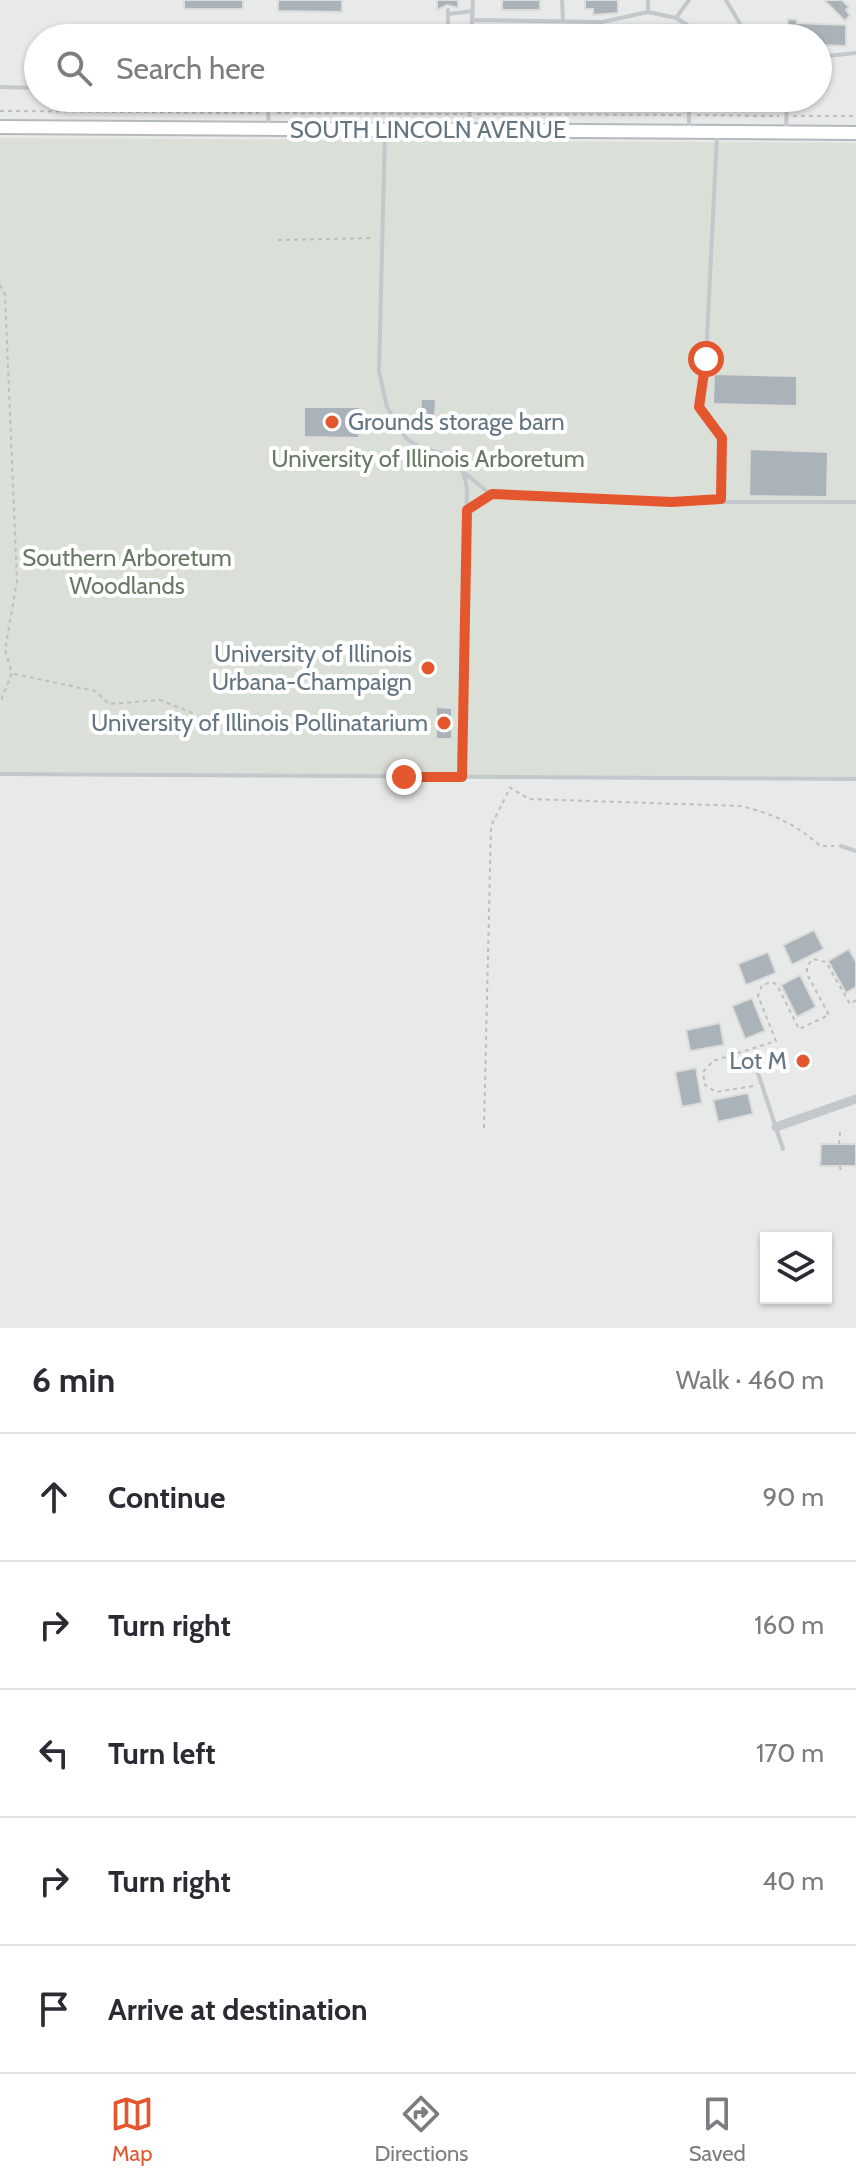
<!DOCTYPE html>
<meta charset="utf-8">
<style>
body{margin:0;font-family:Cabin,sans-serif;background:#f2f2f3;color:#2b2b33}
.controls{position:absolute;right:24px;bottom:24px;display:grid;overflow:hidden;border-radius:0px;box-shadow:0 2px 6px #0004}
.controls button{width:72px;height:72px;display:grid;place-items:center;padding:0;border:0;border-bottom:2px solid #e1e1e2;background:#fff;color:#2b2b33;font:40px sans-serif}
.stop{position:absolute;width:24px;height:24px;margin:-18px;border:6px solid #e4572e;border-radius:50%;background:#fff}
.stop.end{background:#e4572e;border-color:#fff;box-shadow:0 2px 8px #0008}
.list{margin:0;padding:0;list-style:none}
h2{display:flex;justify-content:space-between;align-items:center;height:104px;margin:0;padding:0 32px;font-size:34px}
h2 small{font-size:26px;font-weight:400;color:#7c7c81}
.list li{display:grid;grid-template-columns:52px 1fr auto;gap:24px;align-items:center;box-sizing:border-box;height:128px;padding:0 32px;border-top:2px solid #e1e1e2}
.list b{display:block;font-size:30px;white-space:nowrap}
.list em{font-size:26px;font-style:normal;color:#7c7c81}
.icon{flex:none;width:44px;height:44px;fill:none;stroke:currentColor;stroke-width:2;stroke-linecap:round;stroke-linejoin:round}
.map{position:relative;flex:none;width:856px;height:1328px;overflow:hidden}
.search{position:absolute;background:#fff;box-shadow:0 2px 6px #0004;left:24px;right:24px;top:24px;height:88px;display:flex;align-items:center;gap:20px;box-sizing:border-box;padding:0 28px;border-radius:44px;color:#7c7c81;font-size:30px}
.sheet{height:744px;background:#fff}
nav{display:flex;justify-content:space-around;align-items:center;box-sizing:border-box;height:112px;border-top:2px solid #e1e1e2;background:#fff;font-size:22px;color:#7c7c81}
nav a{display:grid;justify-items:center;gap:4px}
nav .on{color:#e4572e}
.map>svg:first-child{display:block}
.built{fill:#e8e9e9;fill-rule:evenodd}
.green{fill:#dadfd7}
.building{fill:#aab3b9;stroke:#dcdcda;stroke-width:2}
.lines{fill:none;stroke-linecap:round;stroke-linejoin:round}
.secondary-casing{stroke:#b3babf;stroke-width:16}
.path{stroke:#bbbfc2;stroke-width:2;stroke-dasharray:4 4;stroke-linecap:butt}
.lane{stroke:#c3c8cc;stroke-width:4}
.street{stroke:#c3c8cc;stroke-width:9}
.secondary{stroke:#fff;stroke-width:12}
.route{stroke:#e4572e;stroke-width:10}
.poi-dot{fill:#e4572e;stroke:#fff;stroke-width:3}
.labels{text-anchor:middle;stroke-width:8;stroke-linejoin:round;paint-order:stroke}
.street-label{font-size:24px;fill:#657683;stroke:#fff}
.poi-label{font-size:24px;fill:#657683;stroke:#fff;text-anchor:end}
.park-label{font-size:24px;fill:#687a64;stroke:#fff}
</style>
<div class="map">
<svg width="856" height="1328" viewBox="0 0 856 1328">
<rect width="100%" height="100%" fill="#fafaf8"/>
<path class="built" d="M0,0h856v1328h-856zM38,38h780v60h-780zM766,1238h60v60h-60z"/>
<path class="green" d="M0,138l856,5v637l-856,-7z"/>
<path class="building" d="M184,0h59v9h-59z
M278,0h64v12l-64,-1z
M437,0h21v8l-11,-3 -10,5z
M502,0h38v10h-38z
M585,0h33v13l-25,2v-6h-8z
M824,0h18l7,7 -3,3 4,5 -5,6z
M788,19l9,1v3l49,2v21l-28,-1v-7h-31z
M714,374l83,2v30l-84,-2z
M421,399h15l-2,35h-14z
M304,407h56l-1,31 -55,-1z
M750,449l78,3 -1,45 -78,-1z
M436,707l16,1v31h-16z
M814,930l10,19 -32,16 -9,-20z
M849,949l7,13v25l-10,6 -18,-32z
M768,952l8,21 -30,12 -8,-21z
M800,975l16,32 -19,10 -16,-32z
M752,998l13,33 -20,8 -13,-33z
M720,1023l4,22 -34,6 -4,-21z
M696,1068l6,35 -20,4 -7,-35z
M748,1093l5,21 -35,8 -5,-22z
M821,1144h35v22h-36z"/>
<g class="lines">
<g class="secondary-casing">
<path id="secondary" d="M0,127l856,6"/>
</g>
<path class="path" d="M0,111l259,2
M277,113l186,1
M477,114l206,1
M697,115l82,1
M793,116h63
M278,240l95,-2
M0,285l5,10 12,286 -12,69 7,23 -12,30
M14,674l81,17 14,13 51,-4 33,13
M509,787l20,12 212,7c32,8 55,18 79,40h14
M753,1086l-37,6 -11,-7 -2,-13 10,-11 63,-20 -18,-45 4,-11 10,-3 5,3 22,44 30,-14 -22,-41v-8l6,-7 13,3 24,42 6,-4
M484,1128l7,-302 18,-36
M839,1144l1,-12
M840,1166l1,7"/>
<path class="lane" d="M562,0l1,21
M726,0l17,29 13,9
M648,12v-12
M448,14l25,-3
M676,18l13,-18
M472,20l130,2 46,-10 28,6 13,8v12
M689,26l63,12
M160,27l288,5 24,-2
M264,29l1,9
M448,32v-22
M330,38l16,-6
M471,38l2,-38
M818,57l38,-4
M0,87l38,1
M267,98l2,28
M689,98v31
M469,128l1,-30
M786,130l1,-32
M385,132l-6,239 8,36 19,31c27,24 54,2 61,51l-5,288
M717,134l-11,225 -7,38 3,17 20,24 -1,61
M466,474l24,20
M468,508l24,-14 180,8h184
M0,774l856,5
M841,846l15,5
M755,1064l28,85"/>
<path class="street" d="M776,1127l80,-28"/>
<use href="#secondary" class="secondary"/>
</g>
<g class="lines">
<path class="route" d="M404,777h58l5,-267 25,-16 180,8 49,-3 1,-61 -23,-31 7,-48"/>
</g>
<g class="poi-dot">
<circle cx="332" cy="422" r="8"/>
<circle cx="428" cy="668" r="8"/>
<circle cx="444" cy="723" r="8"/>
<circle cx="803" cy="1061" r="8"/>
</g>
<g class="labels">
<g class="street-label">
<text x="428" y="138">SOUTH LINCOLN AVENUE</text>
</g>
<g class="poi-label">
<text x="348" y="430" text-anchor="start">Grounds storage barn</text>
<text x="412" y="662">University of Illinois<tspan x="412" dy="28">Urbana-Champaign</tspan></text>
<text x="428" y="731">University of Illinois Pollinatarium</text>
<text x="787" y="1069">Lot M</text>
</g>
<g class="park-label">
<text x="428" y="467">University of Illinois Arboretum</text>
<text x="127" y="566">Southern Arboretum<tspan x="127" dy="28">Woodlands</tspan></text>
</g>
</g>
</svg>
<div class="controls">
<button><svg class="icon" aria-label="layers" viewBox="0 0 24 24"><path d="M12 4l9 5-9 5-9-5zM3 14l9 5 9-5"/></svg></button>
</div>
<div class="stop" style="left:706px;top:359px"></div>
<div class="stop end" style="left:404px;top:777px"></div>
<div class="search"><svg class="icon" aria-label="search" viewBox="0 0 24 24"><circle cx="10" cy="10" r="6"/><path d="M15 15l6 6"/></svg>Search here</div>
</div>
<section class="sheet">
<h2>6 min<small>Walk · 460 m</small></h2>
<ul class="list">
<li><svg class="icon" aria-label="ahead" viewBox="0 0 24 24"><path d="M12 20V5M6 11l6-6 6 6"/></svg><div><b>Continue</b></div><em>90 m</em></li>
<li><svg class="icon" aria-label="right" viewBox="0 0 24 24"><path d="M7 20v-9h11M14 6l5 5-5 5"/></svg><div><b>Turn right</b></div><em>160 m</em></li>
<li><svg class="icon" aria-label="left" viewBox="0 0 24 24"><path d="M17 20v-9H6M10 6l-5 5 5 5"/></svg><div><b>Turn left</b></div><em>170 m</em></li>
<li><svg class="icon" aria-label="right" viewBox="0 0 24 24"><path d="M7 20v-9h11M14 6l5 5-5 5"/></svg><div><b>Turn right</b></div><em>40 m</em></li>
<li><svg class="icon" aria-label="arrive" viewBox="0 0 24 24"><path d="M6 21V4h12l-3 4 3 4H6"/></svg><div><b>Arrive at destination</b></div></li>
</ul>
</section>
<nav>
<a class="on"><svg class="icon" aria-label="map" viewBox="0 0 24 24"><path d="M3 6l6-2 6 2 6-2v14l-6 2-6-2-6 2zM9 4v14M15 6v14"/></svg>Map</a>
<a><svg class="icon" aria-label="directions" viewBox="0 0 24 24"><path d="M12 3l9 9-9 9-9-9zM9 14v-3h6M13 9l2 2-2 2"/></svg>Directions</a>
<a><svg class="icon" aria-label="saved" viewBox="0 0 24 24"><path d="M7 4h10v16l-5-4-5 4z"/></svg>Saved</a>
</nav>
